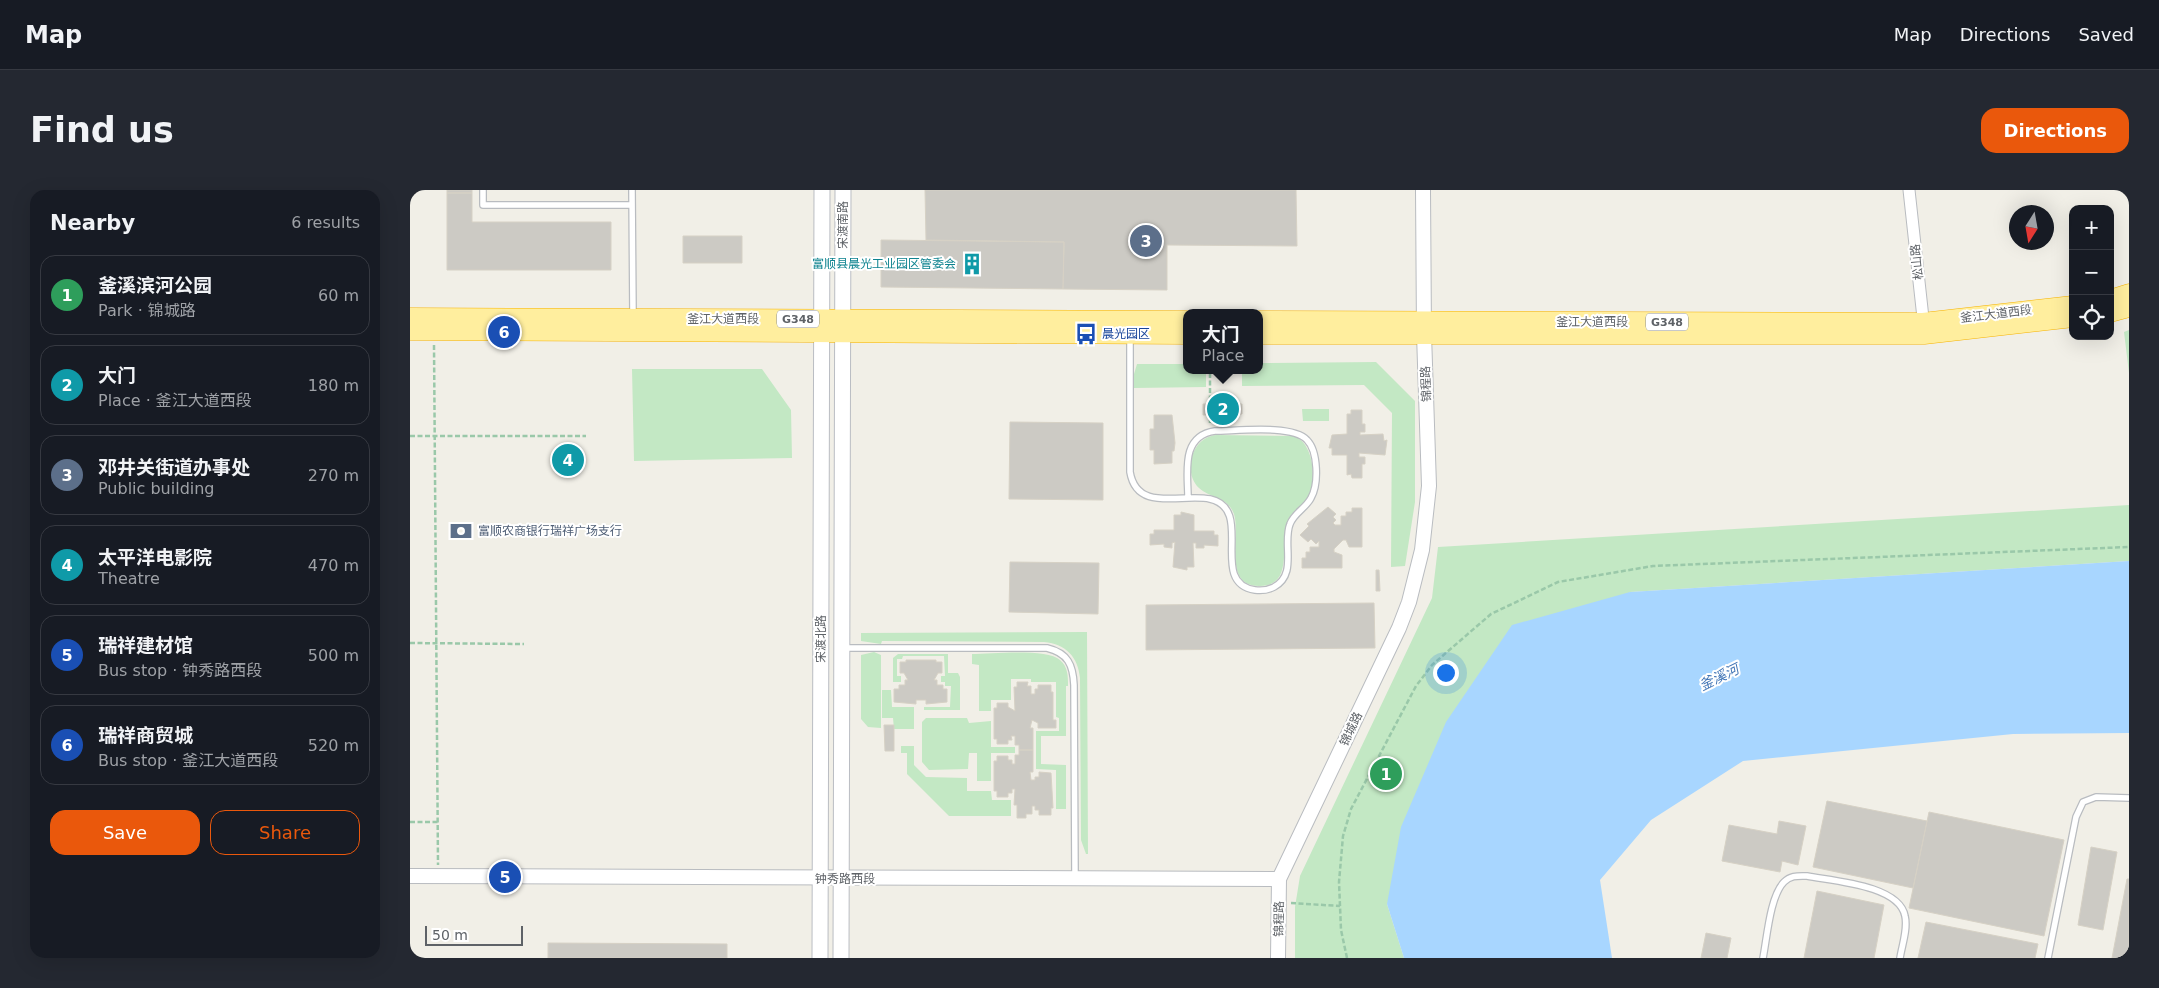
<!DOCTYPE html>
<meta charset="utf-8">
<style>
body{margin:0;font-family:"DejaVu Sans","Noto Sans SC",sans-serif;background:#242831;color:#f1f3f6}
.controls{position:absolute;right:15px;top:15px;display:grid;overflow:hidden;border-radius:10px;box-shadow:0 5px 20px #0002}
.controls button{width:45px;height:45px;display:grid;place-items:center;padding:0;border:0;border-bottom:1px solid #363941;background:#171b24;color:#f1f3f6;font:25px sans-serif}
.compass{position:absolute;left:1599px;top:15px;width:45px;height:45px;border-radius:50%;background:#171b24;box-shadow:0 5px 20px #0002;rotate:191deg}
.scale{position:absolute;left:15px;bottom:12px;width:98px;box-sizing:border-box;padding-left:5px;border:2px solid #5e6267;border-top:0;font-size:14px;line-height:18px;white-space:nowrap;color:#5e6267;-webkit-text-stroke:4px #fff;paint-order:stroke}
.you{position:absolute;left:1035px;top:482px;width:18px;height:18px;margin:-12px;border:4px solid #fff;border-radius:50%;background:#1a73e8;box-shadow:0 0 0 8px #1a73e833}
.badge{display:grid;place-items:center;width:32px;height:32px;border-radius:50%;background:#ea580c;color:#fff;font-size:16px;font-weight:700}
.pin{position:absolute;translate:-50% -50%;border:2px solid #fff;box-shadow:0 1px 5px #0006}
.popup{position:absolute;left:773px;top:119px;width:80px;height:65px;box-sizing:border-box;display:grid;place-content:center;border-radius:10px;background:#171b24;filter:drop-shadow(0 1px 4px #0005);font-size:16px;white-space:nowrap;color:#9ea1a6}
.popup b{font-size:19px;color:#f1f3f6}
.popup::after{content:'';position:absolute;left:50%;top:100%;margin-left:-10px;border:10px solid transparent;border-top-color:#171b24}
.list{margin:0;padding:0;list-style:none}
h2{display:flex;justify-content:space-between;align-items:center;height:65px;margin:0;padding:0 20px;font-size:21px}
h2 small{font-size:16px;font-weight:400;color:#9ea1a6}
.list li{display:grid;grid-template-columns:32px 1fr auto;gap:15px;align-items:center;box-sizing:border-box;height:80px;margin:0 10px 10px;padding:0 10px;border:1px solid #363941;border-radius:15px}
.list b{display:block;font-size:19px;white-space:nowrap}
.list p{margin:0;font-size:16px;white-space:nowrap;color:#9ea1a6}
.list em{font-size:16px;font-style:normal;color:#9ea1a6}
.actions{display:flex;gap:10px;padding:15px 20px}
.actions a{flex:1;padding:11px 0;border:1px solid #ea580c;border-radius:15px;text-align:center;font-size:18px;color:#ea580c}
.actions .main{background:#ea580c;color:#fff}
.icon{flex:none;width:28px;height:28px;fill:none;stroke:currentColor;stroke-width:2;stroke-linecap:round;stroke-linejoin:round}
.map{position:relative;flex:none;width:1719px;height:768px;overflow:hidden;border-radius:15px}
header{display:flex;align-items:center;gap:30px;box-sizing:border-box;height:70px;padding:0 25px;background:#171b24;border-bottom:1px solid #363941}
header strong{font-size:24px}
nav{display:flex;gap:28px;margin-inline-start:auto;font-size:18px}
.intro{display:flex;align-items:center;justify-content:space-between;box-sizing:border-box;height:120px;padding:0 30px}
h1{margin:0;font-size:35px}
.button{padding:12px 22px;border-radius:15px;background:#ea580c;color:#fff;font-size:18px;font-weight:700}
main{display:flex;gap:30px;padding:0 30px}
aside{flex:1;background:#171b24;border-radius:15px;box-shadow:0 5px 20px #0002}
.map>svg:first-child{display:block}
.green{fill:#c3e8c4}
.water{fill:#a8d6ff}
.building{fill:#cccac4;stroke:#d6d1c5}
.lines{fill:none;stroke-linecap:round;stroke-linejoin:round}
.service-casing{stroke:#b9bcc0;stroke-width:8}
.minor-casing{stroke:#b9bcc0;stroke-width:13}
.tertiary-casing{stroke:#b9bcc0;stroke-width:16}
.secondary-casing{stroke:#babdc3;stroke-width:17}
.trunk-casing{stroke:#f7b300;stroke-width:19}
.path{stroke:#9ac8a9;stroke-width:2.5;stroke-dasharray:5 2.5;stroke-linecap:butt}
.service{stroke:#fff;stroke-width:5.5}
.minor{stroke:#fff;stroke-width:11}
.tertiary{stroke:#fff;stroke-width:14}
.secondary{stroke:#fff;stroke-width:15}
.trunk{stroke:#ffee9e;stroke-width:18}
.labels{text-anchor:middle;stroke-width:4;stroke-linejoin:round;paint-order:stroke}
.shield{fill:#fff;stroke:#8e9195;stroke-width:1}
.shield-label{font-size:11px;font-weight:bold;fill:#5e6267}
.street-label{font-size:12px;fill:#5e6267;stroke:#fff}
.culture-label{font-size:12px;fill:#0d838f;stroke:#fff;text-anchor:end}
.transit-label{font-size:12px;fill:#164399;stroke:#fff;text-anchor:start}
.service-label{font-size:12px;fill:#4e5e75;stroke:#fff;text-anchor:start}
.water-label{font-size:14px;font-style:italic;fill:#4175b6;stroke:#fff}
</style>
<header>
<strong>Map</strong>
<nav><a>Map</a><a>Directions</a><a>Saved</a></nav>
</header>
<div class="intro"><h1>Find us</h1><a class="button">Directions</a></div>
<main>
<aside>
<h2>Nearby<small>6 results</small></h2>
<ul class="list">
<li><span class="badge" style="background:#2e9e5b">1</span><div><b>釜溪滨河公园</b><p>Park · 锦城路</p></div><em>60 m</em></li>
<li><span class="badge" style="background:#0f9aa8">2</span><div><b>大门</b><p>Place · 釜江大道西段</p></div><em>180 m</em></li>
<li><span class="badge" style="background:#5c6f8a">3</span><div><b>邓井关街道办事处</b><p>Public building</p></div><em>270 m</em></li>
<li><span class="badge" style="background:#0f9aa8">4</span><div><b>太平洋电影院</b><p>Theatre</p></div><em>470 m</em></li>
<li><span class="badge" style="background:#1a4fb4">5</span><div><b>瑞祥建材馆</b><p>Bus stop · 钟秀路西段</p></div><em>500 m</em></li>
<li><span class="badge" style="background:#1a4fb4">6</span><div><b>瑞祥商贸城</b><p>Bus stop · 釜江大道西段</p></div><em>520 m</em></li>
</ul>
<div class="actions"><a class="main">Save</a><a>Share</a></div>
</aside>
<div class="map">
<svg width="1719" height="768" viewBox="0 0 1719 768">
<rect width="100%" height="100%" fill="#f1efe7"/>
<path class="green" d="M1719,140v43l-5,-41z
M966,172l39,39v101l-10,64 -14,1 1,-154 -28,-28 -122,1v-16h17v-7z
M727,174h50v6h19v17l-72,1v-14z
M222,179h130l29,41 1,48 -158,3z
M892,219h27v12h-26z
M806,245l77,1c20,5 24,42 16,59 -4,8 -12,13 -18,20 -15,19 7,71 -31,71 -38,1 -19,-50 -26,-72 -7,-18 -23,-15 -35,-26 -17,-16 -7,-51 17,-53z
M1719,315v56l-499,31 -243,312 17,54h-109v-51l5,-31 132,-278 6,-51z
M677,442l1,222h-2l-5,-14 -1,-162c-2,-21 -14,-34 -36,-36l-162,-1 -1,3 -20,-3v-8z
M464,462l7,3v73l-13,-1 -7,-8v-64z
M488,464h50v19h10l2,4v33h-36v-3h26l1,-21h-6v-4h-4v-6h4l-1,-20h-41l-1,3h-5v17h4v6h-8v-24z
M562,464c19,0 75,-6 88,6 8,7 8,16 8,26h-2v50h-25v28l25,1v44h-10v-39l-20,-1v-38h23v-13l-3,-1v-35h-25v-3h-20v21h-20v11h-12v-46l-7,-1z
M472,500h9l1,17h22v22h-20l-1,-11h-11z
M516,528h41l2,5 22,-2v26h24v6h-24v28h-14v-28h-8l-1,16 -39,1 -7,-8v-40z
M491,556h13v19l12,12 41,1v13h24l1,9h19v16h-62l-42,-42v-21h-6z"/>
<path class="water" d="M1719,371v172l-116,1 -270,27 -92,59 -51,60 12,78h-208l-17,-54 14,-77 45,-105 66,-97 118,-33z"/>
<path class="building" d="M37,0h25v3h-25z
M515,0h371l1,56 -130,-1v45l-104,-1 1,-47 -138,-2z
M37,3h25v29h139v48h-164z
M273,46h59v27h-59z
M471,50l183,2 -1,47 -182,-2z
M793,214h39v10l-39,1z
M941,220h11v14h3v8h-5v3l23,-1 1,7 3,-1 -2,15 -26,-2v4h6v7h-3v14h-10l-1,-4 -4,1v-20h-15v-7h-3l3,-13 15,-1v-20h4z
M744,225h18l3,28 -1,8h-2v12l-18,1v-14h-4v-21h4z
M600,232l93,1v77l-94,-1z
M918,317l8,7 -3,3 3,3 -3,3 2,2h6v-9h5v-4h6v-4h10v39h-13l-3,-7h-3l-9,9v3l8,3v13h-40v-10h4v-6h4v-5h9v-6l-3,3 -5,-5 -3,3 -8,-7 9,-9 -2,-2z
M771,322l13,3v16h20v4h4v11l-14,-1v3h-8v-5h-3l1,24h-7v3l-14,-3 2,-25 -3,1v5l-8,-1v-3l-14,1v-11h4v-4h20v-15h7z
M600,372l89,1 -1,51 -89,-2z
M966,380h3l1,21h-4z
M964,413l1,45 -229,2v-45z
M496,470h30v2h6v11h-4l-4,7h3v5h6v4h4v13l-21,2v-4h-10v4l-22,-2v-13h5v-4h6v-5h3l-4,-7h-4v-11h6z
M607,492h11l-1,4h4v8h4v-5h3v-4h13v7h2v28h3v8h-18v-5l-6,-3 -2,8h3v22h-14v-5h-4v-9h-4l1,4h-4v4h-11v-5h-3v-31h3v-5h11v4l7,4 -1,-24h3z
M474,535h10v26h-9z
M609,560h14v22h-3l1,8h4v-3h4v-5l12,1 2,35h-2v7h-12v-5h-4v-4h-3v8h-6v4h-9v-13h-3l1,-16h-3v4h-4v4h-11v-6h-3v-30h3v-5h11v4h4v4h3v-9h4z
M1417,611l100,20 -14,67 -100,-21z
M1519,622l135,28 -20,96 -135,-28z
M1369,631l27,5 -8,39 -16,-4 -2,11 -58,-11 7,-36 48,9z
M1681,657l26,5 -14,78 -25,-5z
M1717,689h2v79h-17z
M1407,701l67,14 -10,53h-70z
M1516,732l112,22 -3,14h-117z
M1296,743l25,5 -4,20h-26z
M138,753l179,1v14h-179z"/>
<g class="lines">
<g class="service-casing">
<path id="service" d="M73,0v15h149
M222,0l1,125
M720,146v136c7,41 52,21 80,27 46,10 -3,84 45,91 7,1 13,0 19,-3 24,-13 8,-43 16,-63 4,-11 16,-16 21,-26 8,-14 7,-47 -4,-58 -14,-16 -71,-9 -92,-9 -35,5 -27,42 -27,67
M432,458h205c21,5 26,17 27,37l1,192
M1353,768c4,-20 7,-62 21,-76 7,-7 14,-6 23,-6 26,5 92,9 98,40 3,13 -3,29 -5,42
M1638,768l28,-141 7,-15 13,-5 33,1"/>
</g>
<g class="minor-casing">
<path id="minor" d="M1499,0l15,137"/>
</g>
<g class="tertiary-casing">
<path id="tertiary" d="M0,686l869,3
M868,768l1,-79 120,-251 10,-26 13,-52 7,-64 -5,-152 -1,-144"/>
</g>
<g class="secondary-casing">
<path id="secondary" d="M410,768l2,-768
M431,768l2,-768"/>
</g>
<g class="trunk-casing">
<path id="trunk" d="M1700,109l19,-6
M1700,123l19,-5
M0,127l777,3
M849,130l664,2 150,-17
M0,141l777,4
M849,145h665l149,-17"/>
</g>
<path class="path" d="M24,155l4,520
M800,233v-53
M0,246h176
M0,453l114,1
M0,632h28
M881,713l49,3
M937,768l-6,-28 -2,-48 4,-46 8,-27 65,-123 16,-21 59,-51 67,-32 95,-16 476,-19"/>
<use href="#service" class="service"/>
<use href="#minor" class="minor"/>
<use href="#tertiary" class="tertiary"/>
<use href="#secondary" class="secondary"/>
<use href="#trunk" class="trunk"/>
</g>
<defs>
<g id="building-bare" transform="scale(1.725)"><path d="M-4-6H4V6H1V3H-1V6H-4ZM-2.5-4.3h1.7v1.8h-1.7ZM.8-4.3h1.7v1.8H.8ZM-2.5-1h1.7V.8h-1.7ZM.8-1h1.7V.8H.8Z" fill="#0f9aa8" stroke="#fff" stroke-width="2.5" paint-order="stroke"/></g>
<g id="bus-bare" transform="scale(1.725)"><path d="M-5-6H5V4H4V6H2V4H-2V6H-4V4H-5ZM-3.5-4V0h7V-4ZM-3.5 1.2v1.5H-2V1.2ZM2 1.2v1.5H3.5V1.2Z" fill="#1a4fb4" stroke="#fff" stroke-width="2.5" paint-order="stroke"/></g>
<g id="bank-bare" transform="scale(1.725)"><path d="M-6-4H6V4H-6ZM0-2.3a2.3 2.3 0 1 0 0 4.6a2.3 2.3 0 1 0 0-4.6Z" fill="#5c6f8a" stroke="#fff" stroke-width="2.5" paint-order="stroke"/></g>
</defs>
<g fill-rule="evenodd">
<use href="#building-bare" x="562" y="74"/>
<use href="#bus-bare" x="676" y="144"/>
<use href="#bank-bare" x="51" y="341"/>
</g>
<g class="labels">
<g class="shield">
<rect x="367" y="120.5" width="42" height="17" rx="4"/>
<rect x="1236" y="123.5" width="42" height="17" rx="4"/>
</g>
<g class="shield-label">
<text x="388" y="133">G348</text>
<text x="1257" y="136">G348</text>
</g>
<g class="street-label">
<text transform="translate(433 35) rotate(-90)" y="4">宋渡南路</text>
<text transform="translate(1507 72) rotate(-96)" y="4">松山路</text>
<text transform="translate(1586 124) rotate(-7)" y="4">釜江大道西段</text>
<text x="313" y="133">釜江大道西段</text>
<text x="1182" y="136">釜江大道西段</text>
<text transform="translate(1016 194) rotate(-92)" y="4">锦程路</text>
<text transform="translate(411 449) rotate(-90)" y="4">宋渡北路</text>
<text transform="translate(941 539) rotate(-65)" y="4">锦城路</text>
<text x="435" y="693">钟秀路西段</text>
<text transform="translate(869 729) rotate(-89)" y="4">锦程路</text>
</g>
<g class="culture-label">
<text x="546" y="78">富顺县晨光工业园区管委会</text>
</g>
<g class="transit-label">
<text x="692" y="148">晨光园区</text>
</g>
<g class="service-label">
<text x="68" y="345">富顺农商银行瑞祥广场支行</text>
</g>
<g class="water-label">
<text transform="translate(1309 487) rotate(-26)" y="5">釜溪河</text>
</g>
</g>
</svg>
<div class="controls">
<button>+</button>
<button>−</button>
<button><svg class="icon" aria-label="locate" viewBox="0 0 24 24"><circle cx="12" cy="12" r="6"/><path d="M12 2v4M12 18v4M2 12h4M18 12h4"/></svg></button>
</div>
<svg class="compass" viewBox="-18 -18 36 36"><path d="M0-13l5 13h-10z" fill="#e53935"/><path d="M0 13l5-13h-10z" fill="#9ea1a6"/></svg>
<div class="scale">50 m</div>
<div class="you"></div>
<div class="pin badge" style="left:976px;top:584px;background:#2e9e5b">1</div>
<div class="pin badge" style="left:813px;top:219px;background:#0f9aa8">2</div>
<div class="popup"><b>大门</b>Place</div>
<div class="pin badge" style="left:736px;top:51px;background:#5c6f8a">3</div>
<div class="pin badge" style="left:158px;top:270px;background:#0f9aa8">4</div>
<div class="pin badge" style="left:95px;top:687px;background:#1a4fb4">5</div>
<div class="pin badge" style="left:94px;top:142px;background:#1a4fb4">6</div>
</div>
</main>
